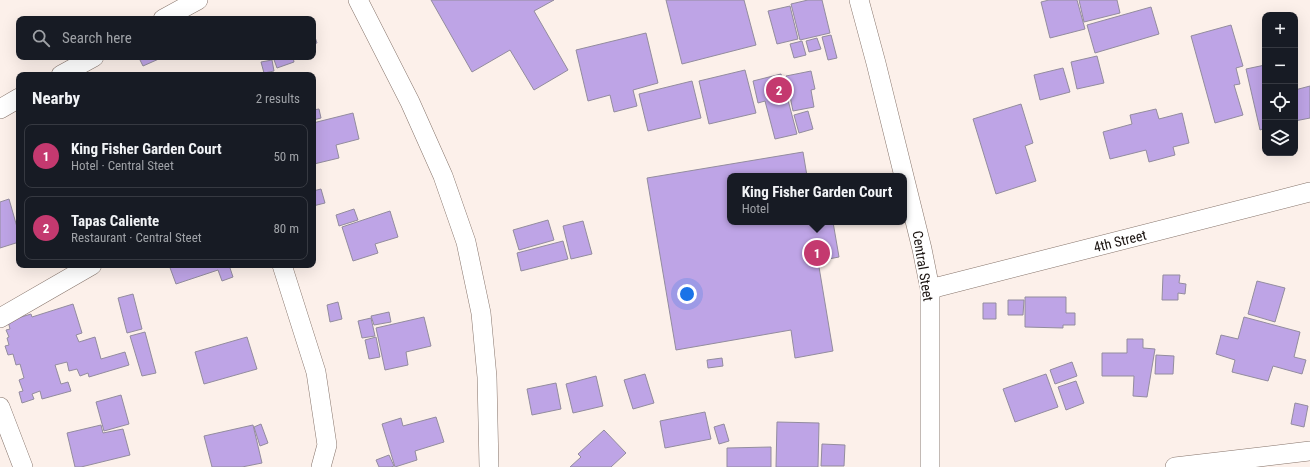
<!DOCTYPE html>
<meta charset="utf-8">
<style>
body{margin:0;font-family:"Roboto Condensed",sans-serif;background:#20242c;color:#f1f3f6}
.controls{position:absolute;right:12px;top:12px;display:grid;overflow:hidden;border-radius:8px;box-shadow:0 4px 16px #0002}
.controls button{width:36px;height:36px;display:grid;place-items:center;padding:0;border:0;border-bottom:1px solid #363941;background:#171b24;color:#f1f3f6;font:20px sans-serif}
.you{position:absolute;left:687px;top:294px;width:14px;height:14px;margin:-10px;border:3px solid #fff;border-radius:50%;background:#1a73e8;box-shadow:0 0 0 6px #1a73e833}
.badge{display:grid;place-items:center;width:26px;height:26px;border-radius:50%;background:#c4396f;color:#fff;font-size:13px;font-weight:700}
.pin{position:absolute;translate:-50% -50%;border:2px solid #fff;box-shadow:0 1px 4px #0006}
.popup{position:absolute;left:727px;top:173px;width:180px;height:52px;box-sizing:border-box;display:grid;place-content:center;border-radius:8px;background:#171b24;filter:drop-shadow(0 1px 3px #0005);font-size:13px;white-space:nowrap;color:#9ea1a6}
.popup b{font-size:15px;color:#f1f3f6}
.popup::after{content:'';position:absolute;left:50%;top:100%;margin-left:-8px;border:8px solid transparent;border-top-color:#171b24}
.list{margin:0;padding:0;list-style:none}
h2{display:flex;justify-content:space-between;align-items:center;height:52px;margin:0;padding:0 16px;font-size:17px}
h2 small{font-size:13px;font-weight:400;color:#9ea1a6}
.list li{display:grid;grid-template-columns:26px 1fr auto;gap:12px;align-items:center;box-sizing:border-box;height:64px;margin:0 8px 8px;padding:0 8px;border:1px solid #363941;border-radius:8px}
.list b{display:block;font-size:15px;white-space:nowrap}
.list p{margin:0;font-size:13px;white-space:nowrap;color:#9ea1a6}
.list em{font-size:13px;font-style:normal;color:#9ea1a6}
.icon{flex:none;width:22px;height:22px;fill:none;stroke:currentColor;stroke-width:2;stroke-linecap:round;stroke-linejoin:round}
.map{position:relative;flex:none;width:1310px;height:467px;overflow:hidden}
.search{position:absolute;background:#171b24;box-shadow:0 4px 16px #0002;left:16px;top:16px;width:300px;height:44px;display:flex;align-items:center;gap:10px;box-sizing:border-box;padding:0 14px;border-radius:8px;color:#9ea1a6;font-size:15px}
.panel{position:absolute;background:#171b24;box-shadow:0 4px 16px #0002;left:16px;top:72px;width:300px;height:196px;border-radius:8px}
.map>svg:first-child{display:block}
.building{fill:#bea4e6;stroke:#938c9e}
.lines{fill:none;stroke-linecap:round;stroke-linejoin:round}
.street-casing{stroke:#86746b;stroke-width:20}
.street{stroke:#fff;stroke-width:19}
.labels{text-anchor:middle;stroke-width:3.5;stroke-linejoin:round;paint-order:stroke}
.street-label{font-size:14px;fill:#1b1411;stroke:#fff}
</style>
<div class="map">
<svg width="1310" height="467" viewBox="0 0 1310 467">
<rect width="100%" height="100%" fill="#fcf0ea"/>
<path class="building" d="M431,0h123l-20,11 34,59 -34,20 -24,-40 -38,22z
M666,0h78l12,45 -74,19z
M808,0h14l8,33 -30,7 -9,-36z
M1049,0h28l8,29 -35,9 -9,-36z
M1079,0h38l3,13 -36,9z
M790,6l8,33 -21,5 -9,-33z
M1151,7l8,27 -64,19 -8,-28z
M1231,25l12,41 -7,2 4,16 -6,1 9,30 -28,8 -24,-87z
M313,31l4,12 -4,1z
M646,33l12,50 -25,7 4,16 -23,6 -4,-17 -22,6 -12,-51z
M831,35l6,23 -9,2 -6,-23z
M817,38l4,11 -12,3 -3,-11z
M802,41l4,14 -12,3 -4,-14z
M1097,56l7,27 -27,6 -6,-27z
M140,57h21v1l-18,8 -4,-8z
M273,57h20l1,5 -17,6z
M272,60l2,11 -10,2 -3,-11z
M1265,65v63l-5,2 -14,-61z
M1063,68l7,24 -30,8 -6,-25z
M745,70l11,43 -47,11 -10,-43z
M811,71l4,18 -4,1 3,17 -21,4 -7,-35z
M781,74l16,60 -22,5 -10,-38 -7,2 -5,-22z
M692,81l9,37 -53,13 -9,-37z
M1310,86v32l-15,3v-31z
M1021,104l12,39 -8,3 11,35 -40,13 -23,-75z
M319,109l2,9 -8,2v-10z
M1156,109l3,10 23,-6 7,30 -16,4 2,8 -26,7 -3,-12 -36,9 -7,-27 29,-8 -2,-9z
M808,111l5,18 -14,4 -5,-18z
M353,113l6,26 -23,6 3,13 -25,6 -1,-4v-37z
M803,152l4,24h-77v46h103l6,35 -21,4 15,90 -38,7 -4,-28 -115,20 -29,-172z
M321,189l4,14 -12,3v-15z
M9,199l10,35v8l-19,6v-46z
M354,209l4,11 -19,6 -3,-11z
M390,211l8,26 -23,7 3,9 -25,8 -11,-34z
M548,220l6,20 -35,10 -6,-20z
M583,221l9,33 -21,5 -8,-33z
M563,241l5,18 -47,12 -4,-18z
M169,265h60l4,12 -11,4 -4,-11 -42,14z
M1163,275h17l-1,8 7,1 -1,10 -7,-1v7h-16z
M1257,281l28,7 -10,34 -27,-8z
M133,294l9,35 -15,4 -9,-35z
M1025,297h41v16h9v12h-12v3l-38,-1z
M1008,300h16l-1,15h-15z
M338,302l4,17 -12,3 -3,-17z
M983,303h13v16h-13z
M73,304l9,29 -6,2 3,7 16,-5 6,22 24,-7 4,13 -40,12 -1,-4 -8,3 -3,-7 -8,2 -2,-9 -12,3 6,19 7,-2 3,9 -29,8 -2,-8 -8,3 2,5 -12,4 -3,-11 4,-1 -4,-11 5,-2 -4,-14 -4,1 -3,-11 -5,1 -3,-9 4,-1 -2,-7 2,-1 -3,-7 4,-1 -2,-8 23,-7 1,3z
M389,312l2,10 -17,3 -3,-9z
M424,317l7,29 -25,6 2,13 -23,5 -9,-42z
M1244,317l56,15 -6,25 12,3 -4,14 -29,-8 -5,15 -36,-9 3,-12 -19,-6 5,-19 17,4z
M371,318l4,18 -13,2 -4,-17z
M145,332l11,41 -14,3 -12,-40z
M247,337l10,32 -53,15 -9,-32z
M376,337l4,20 -11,2 -4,-19z
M1127,339h16v9l12,1 -8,48 -14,-1 1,-20h-32v-23h25z
M1156,355l18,1 -1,18h-18z
M722,358l1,8 -15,2 -1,-8z
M1072,362l5,14 -22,8 -5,-14z
M645,374l9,29 -21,6 -9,-29z
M1046,374l12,33 -43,15 -12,-33z
M596,376l7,30 -30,7 -7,-29z
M1076,381l8,22 -18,7 -8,-23z
M556,383l5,26 -29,6 -5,-26z
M121,395l8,29 -25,7 -8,-29z
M1295,403l13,3 -4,21 -13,-3z
M705,412l6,27 -46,9 -5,-27z
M436,417l8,25 -29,9 2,9 -22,7 -13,-43 19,-6 2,8z
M777,422l42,1 -1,44h-42z
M261,424l7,19 -8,3 -6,-19z
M724,424l5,17 -10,3 -5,-17z
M101,425l2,8 20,-4 7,26 -49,12h-6l-8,-34z
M253,425l9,38 -20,4h-30l-8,-31z
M604,430l22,23 -15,14h-41l11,-10 -3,-3z
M822,444l23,1 -1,21h-23z
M771,447v20h-44v-19z
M389,455l5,11 -3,1h-12l-3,-7z"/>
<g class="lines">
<g class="street-casing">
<path id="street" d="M358,0l52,102 33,74 23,66 15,71 6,64 2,90
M859,0l17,63 46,186 8,40v178
M163,19l35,-19
M61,75l33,-18
M0,109l19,-11
M282,265l34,107 11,73 -6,22
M930,289l380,-97
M0,318l92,-53
M0,407l23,60
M1175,467l135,-16"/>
</g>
<use href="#street" class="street"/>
</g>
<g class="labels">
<g class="street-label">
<text transform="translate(1120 241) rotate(-14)" y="5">4th Street</text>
<text transform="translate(923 266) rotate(81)" y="5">Central Steet</text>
</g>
</g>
</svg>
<div class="controls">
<button>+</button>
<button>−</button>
<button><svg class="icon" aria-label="locate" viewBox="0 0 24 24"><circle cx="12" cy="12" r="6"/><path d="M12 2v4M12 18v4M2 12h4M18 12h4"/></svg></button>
<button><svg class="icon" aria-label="layers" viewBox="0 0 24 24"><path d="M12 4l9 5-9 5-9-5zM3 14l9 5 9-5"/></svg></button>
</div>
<div class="you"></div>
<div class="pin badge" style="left:817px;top:253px">1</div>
<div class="popup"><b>King Fisher Garden Court</b>Hotel</div>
<div class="pin badge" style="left:779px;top:90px">2</div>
<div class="search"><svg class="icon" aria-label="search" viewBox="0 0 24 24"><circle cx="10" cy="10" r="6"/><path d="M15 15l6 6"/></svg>Search here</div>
<section class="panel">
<h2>Nearby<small>2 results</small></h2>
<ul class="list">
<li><span class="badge">1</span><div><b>King Fisher Garden Court</b><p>Hotel · Central Steet</p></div><em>50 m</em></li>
<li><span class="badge">2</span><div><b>Tapas Caliente</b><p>Restaurant · Central Steet</p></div><em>80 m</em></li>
</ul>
</section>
</div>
